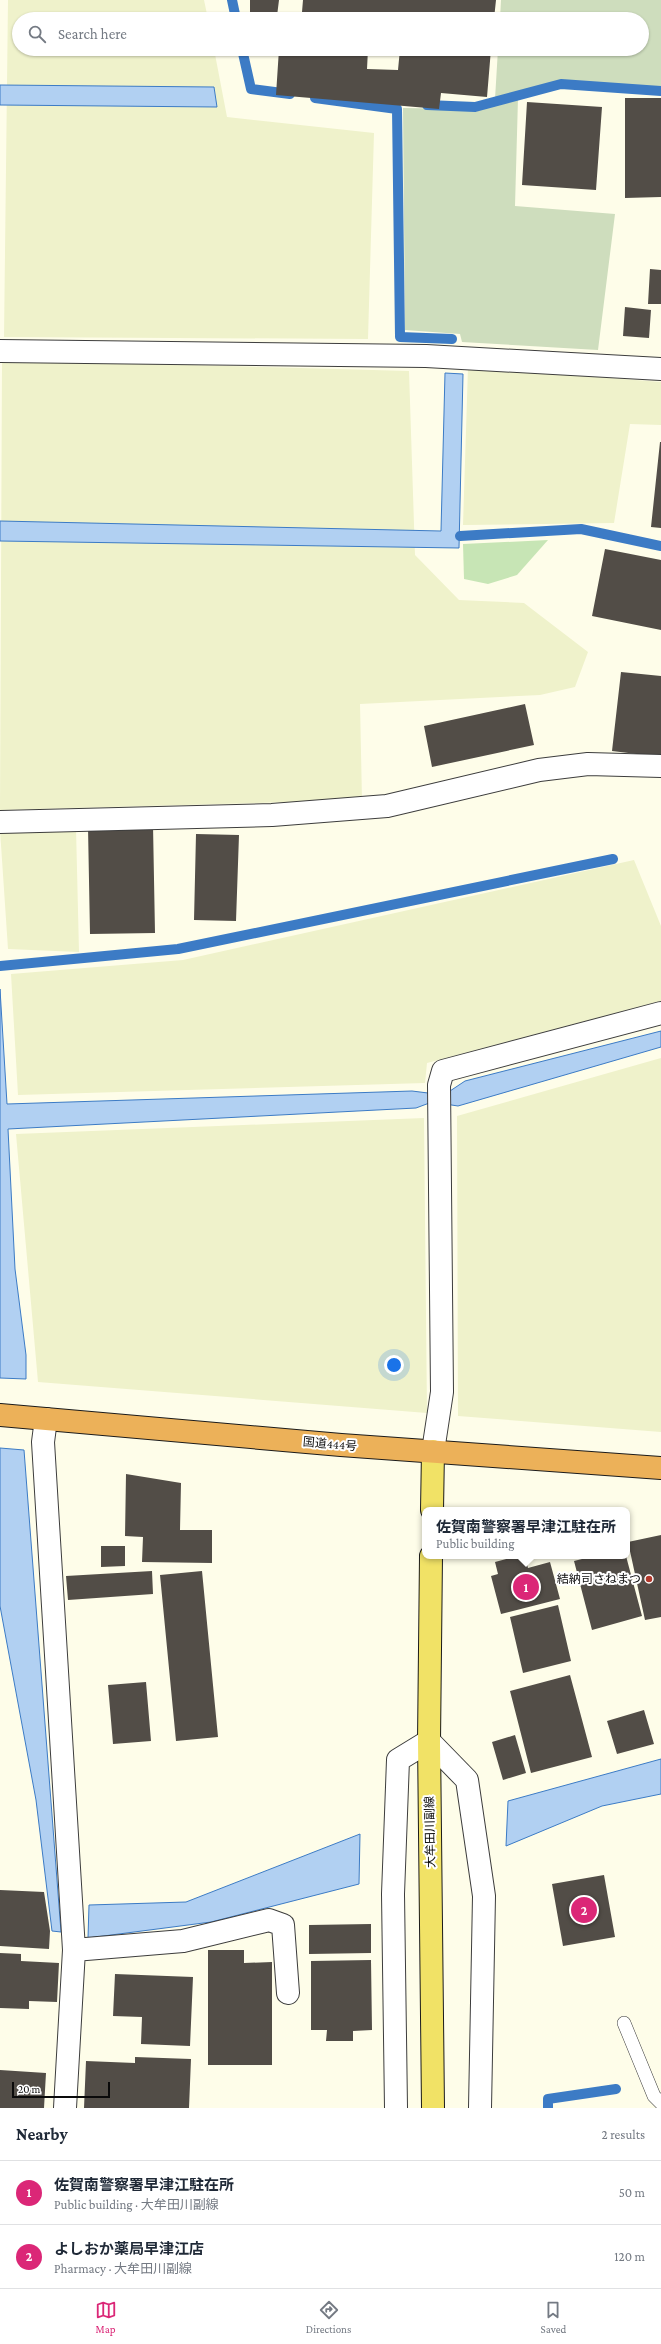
<!DOCTYPE html>
<meta charset="utf-8">
<style>
body{margin:0;font-family:"Crimson Pro","Noto Sans JP",serif;background:#f6f6f7;color:#1f2937}
.scale{position:absolute;left:12px;bottom:10px;width:98px;box-sizing:border-box;padding-left:4px;border:2px solid #0a0a0a;border-top:0;font-size:11px;line-height:14px;white-space:nowrap;color:#0a0a0a;-webkit-text-stroke:3px #fff;paint-order:stroke}
.you{position:absolute;left:394px;top:1365px;width:14px;height:14px;margin:-10px;border:3px solid #fff;border-radius:50%;background:#1a73e8;box-shadow:0 0 0 6px #1a73e833}
.badge{display:grid;place-items:center;width:26px;height:26px;border-radius:50%;background:#db2777;color:#fff;font-size:13px;font-weight:700}
.pin{position:absolute;translate:-50% -50%;border:2px solid #fff;box-shadow:0 1px 4px #0006}
.popup{position:absolute;left:422px;top:1507px;width:208px;height:52px;box-sizing:border-box;display:grid;place-content:center;border-radius:8px;background:#fff;filter:drop-shadow(0 1px 3px #0005);font-size:13px;white-space:nowrap;color:#747a83}
.popup b{font-size:15px;color:#1f2937}
.popup::after{content:'';position:absolute;left:50%;top:100%;margin-left:-8px;border:8px solid transparent;border-top-color:#fff}
.list{margin:0;padding:0;list-style:none}
h2{display:flex;justify-content:space-between;align-items:center;height:52px;margin:0;padding:0 16px;font-size:17px}
h2 small{font-size:13px;font-weight:400;color:#747a83}
.list li{display:grid;grid-template-columns:26px 1fr auto;gap:12px;align-items:center;box-sizing:border-box;height:64px;padding:0 16px;border-top:1px solid #e0e1e3}
.list b{display:block;font-size:15px;white-space:nowrap}
.list p{margin:0;font-size:13px;white-space:nowrap;color:#747a83}
.list em{font-size:13px;font-style:normal;color:#747a83}
.icon{flex:none;width:22px;height:22px;fill:none;stroke:currentColor;stroke-width:2;stroke-linecap:round;stroke-linejoin:round}
.map{position:relative;flex:none;width:661px;height:2108px;overflow:hidden}
.search{position:absolute;background:#fff;box-shadow:0 1px 3px #0004;left:12px;right:12px;top:12px;height:44px;display:flex;align-items:center;gap:10px;box-sizing:border-box;padding:0 14px;border-radius:22px;color:#747a83;font-size:15px}
.sheet{height:180px;background:#fff}
nav{display:flex;justify-content:space-around;align-items:center;box-sizing:border-box;height:56px;border-top:1px solid #e0e1e3;background:#fff;font-size:11px;color:#747a83}
nav a{display:grid;justify-items:center;gap:2px}
nav .on{color:#db2777}
.map>svg:first-child{display:block}
.farmland{fill:#eff2cb}
.green{fill:#c7e5b5}
.cemetery{fill:#ceddbd}
.water{fill:#b1d0f2;stroke:#3c7bc5}
.lines{fill:none;stroke-linecap:round;stroke-linejoin:round}
.stream{stroke:#3c7bc5;stroke-width:10}
.building{fill:#524d47}
.lane-casing{stroke:#3d3d3d;stroke-width:14}
.street-casing{stroke:#3d3d3d;stroke-width:24}
.primary-casing{stroke:#1b1b1b;stroke-width:24}
.highway-casing{stroke:#1b1b1b;stroke-width:24}
.lane{stroke:#fff;stroke-width:13}
.street{stroke:#fff;stroke-width:22}
.primary{stroke:#f1e266;stroke-width:22}
.highway{stroke:#ecb159;stroke-width:22}
.poi-dot{fill:#b1382b;stroke:#fff;stroke-width:1.5}
.labels{text-anchor:middle;stroke-width:4;stroke-linejoin:round;paint-order:stroke}
.street-label{font-size:12px;fill:#0a0a0a;stroke:#fff}
.poi-label{font-size:12px;fill:#0a0a0a;stroke:#fff;text-anchor:end}
</style>
<div class="map">
<svg width="661" height="2108" viewBox="0 0 661 2108">
<rect width="100%" height="100%" fill="#fefde9"/>
<path class="farmland" d="M8,0h196l4,19h-189v30h195l13,68 147,16 -6,206 -364,-2z
M2,360l407,11 6,184 44,45 65,3 64,49 -13,35 -35,8 -180,9 2,96 -362,10z
M468,367l193,15v43l-31,-1 -16,99 -151,2z
M76,828l3,124 -71,-3 -8,-119z
M634,860l27,66v75l-234,62 -2,20 -407,12 -7,-121 172,-14z
M661,1058v374l-203,-16 -1,-300z
M424,1118l3,295 -389,-31 -22,-248z"/>
<path class="green" d="M548,540l-31,35 -29,9 -24,-5 -1,-35z"/>
<path class="cemetery" d="M501,0h160v89l-99,-7 -67,17 3,-50h144v-30h-142z
M518,98l-3,108 100,8 -17,136 -136,-8 -2,-8 -55,-4 -2,-222 74,1z"/>
<path class="water" d="M0,85l214,2 3,20 -217,-2z
M445,373l18,1 -4,174 -459,-7v-20l441,10z
M0,989l7,115 405,-13 32,4 21,-14 196,-50v16l-203,59 -26,-4 -16,6 -408,21 7,140 11,86v24l-26,-1z
M0,1448l24,2 37,482 -9,-1 -16,-131 -36,-194z
M661,1759v35l-59,12 -96,40 2,-45z
M360,1834l-1,50 -148,38 -123,16 1,-33 97,-3z"/>
<g class="lines">
<path class="stream" d="M232,0l4,19
M242,49l9,40 39,5
M315,98l82,11 3,228 52,2
M427,105l48,2 86,-23 100,7
M460,536l121,-7 80,17
M0,966l178,-17 435,-90
M548,2108v-9l68,-10"/>
</g>
<path class="building" d="M250,0h29l-2,16 -27,-3z
M303,0h193l-2,19h-170v-6l-22,-1z
M279,49h89l-1,20 31,1 2,-21h91l-4,48 -46,-4 -2,16 -163,-14z
M625,98h36v99l-36,1z
M527,102l75,5 -6,83 -74,-5z
M650,269l11,1v34h-13z
M625,307l26,3 -2,28 -26,-2z
M660,442h1v86l-10,-1z
M605,549l56,11v70l-69,-14z
M621,672l40,4v81l-49,-6z
M525,704l9,41 -102,22 -8,-41z
M153,825l2,108 -65,1 -2,-107z
M196,834l43,1 -3,86 -42,-1z
M126,1474l55,9 -1,47h32v33l-70,-1 1,-25 -18,-1z
M661,1535v82l-16,3 -17,-78z
M101,1546h24v20l-24,1z
M518,1556h7l3,12 22,-6 10,37 -59,15 -10,-38 7,-2 -3,-12z
M594,1556h32l16,60 -50,14 -18,-69z
M152,1571l1,23 -85,6 -2,-24z
M202,1571l16,166 -42,4 -16,-166z
M558,1605l13,56 -48,12 -13,-56z
M570,1675l22,82 -61,16 -21,-82z
M146,1682l5,59 -38,3 -5,-59z
M644,1710l10,34 -37,10 -10,-33z
M515,1735l11,38 -23,7 -11,-38z
M604,1875l11,62 -52,9 -11,-62z
M0,1890l44,2 6,39 -1,18 -49,-3z
M371,1924v29l-62,1v-29z
M208,1950h36v13l28,-1v103h-64z
M0,1953l21,1v7l38,2 -2,39 -28,-1v8l-29,-1z
M371,1960l1,70 -19,1v10h-27l1,-11h-16v-69z
M115,1974l78,3 -3,69 -49,-2 1,-27 -29,-1z
M135,2057l56,2 -2,49h-105l2,-47 49,2z
M0,2070l46,3 -2,35h-44z"/>
<g class="lines">
<g class="lane-casing">
<path id="lane" d="M624,2023l30,73 7,7"/>
</g>
<g class="street-casing">
<path id="street" d="M0,351l426,5 235,13
M0,822l272,-7 115,-9 152,-36 49,-6 73,2
M46,1419l-3,23 31,508 -9,158
M433,1451l9,-59 -3,-307 4,-14 218,-58
M74,1950l109,-9 86,-21 14,5 5,68
M396,2108l-3,-214 5,-134 31,-19 38,39 17,116 -4,212"/>
</g>
<g class="primary-casing">
<path id="primary" d="M432,1510l1,-59
M431,1556l-2,185 4,367"/>
</g>
<g class="highway-casing">
<path id="highway" d="M0,1415l341,30 320,23"/>
</g>
<use href="#lane" class="lane"/>
<use href="#street" class="street"/>
<use href="#primary" class="primary"/>
<use href="#highway" class="highway"/>
</g>
<circle class="poi-dot" cx="649" cy="1579" r="4"/>
<g class="labels">
<g class="street-label">
<text transform="translate(330 1444) rotate(5)" y="4">国道444号</text>
<text transform="translate(430 1832) rotate(-91)" y="4">大牟田川副線</text>
</g>
<g class="poi-label">
<text x="641" y="1583">結納司さねまつ</text>
</g>
</g>
</svg>
<div class="scale">20 m</div>
<div class="you"></div>
<div class="pin badge" style="left:526px;top:1587px">1</div>
<div class="popup"><b>佐賀南警察署早津江駐在所</b>Public building</div>
<div class="pin badge" style="left:584px;top:1910px">2</div>
<div class="search"><svg class="icon" aria-label="search" viewBox="0 0 24 24"><circle cx="10" cy="10" r="6"/><path d="M15 15l6 6"/></svg>Search here</div>
</div>
<section class="sheet">
<h2>Nearby<small>2 results</small></h2>
<ul class="list">
<li><span class="badge">1</span><div><b>佐賀南警察署早津江駐在所</b><p>Public building · 大牟田川副線</p></div><em>50 m</em></li>
<li><span class="badge">2</span><div><b>よしおか薬局早津江店</b><p>Pharmacy · 大牟田川副線</p></div><em>120 m</em></li>
</ul>
</section>
<nav>
<a class="on"><svg class="icon" aria-label="map" viewBox="0 0 24 24"><path d="M3 6l6-2 6 2 6-2v14l-6 2-6-2-6 2zM9 4v14M15 6v14"/></svg>Map</a>
<a><svg class="icon" aria-label="directions" viewBox="0 0 24 24"><path d="M12 3l9 9-9 9-9-9zM9 14v-3h6M13 9l2 2-2 2"/></svg>Directions</a>
<a><svg class="icon" aria-label="saved" viewBox="0 0 24 24"><path d="M7 4h10v16l-5-4-5 4z"/></svg>Saved</a>
</nav>
